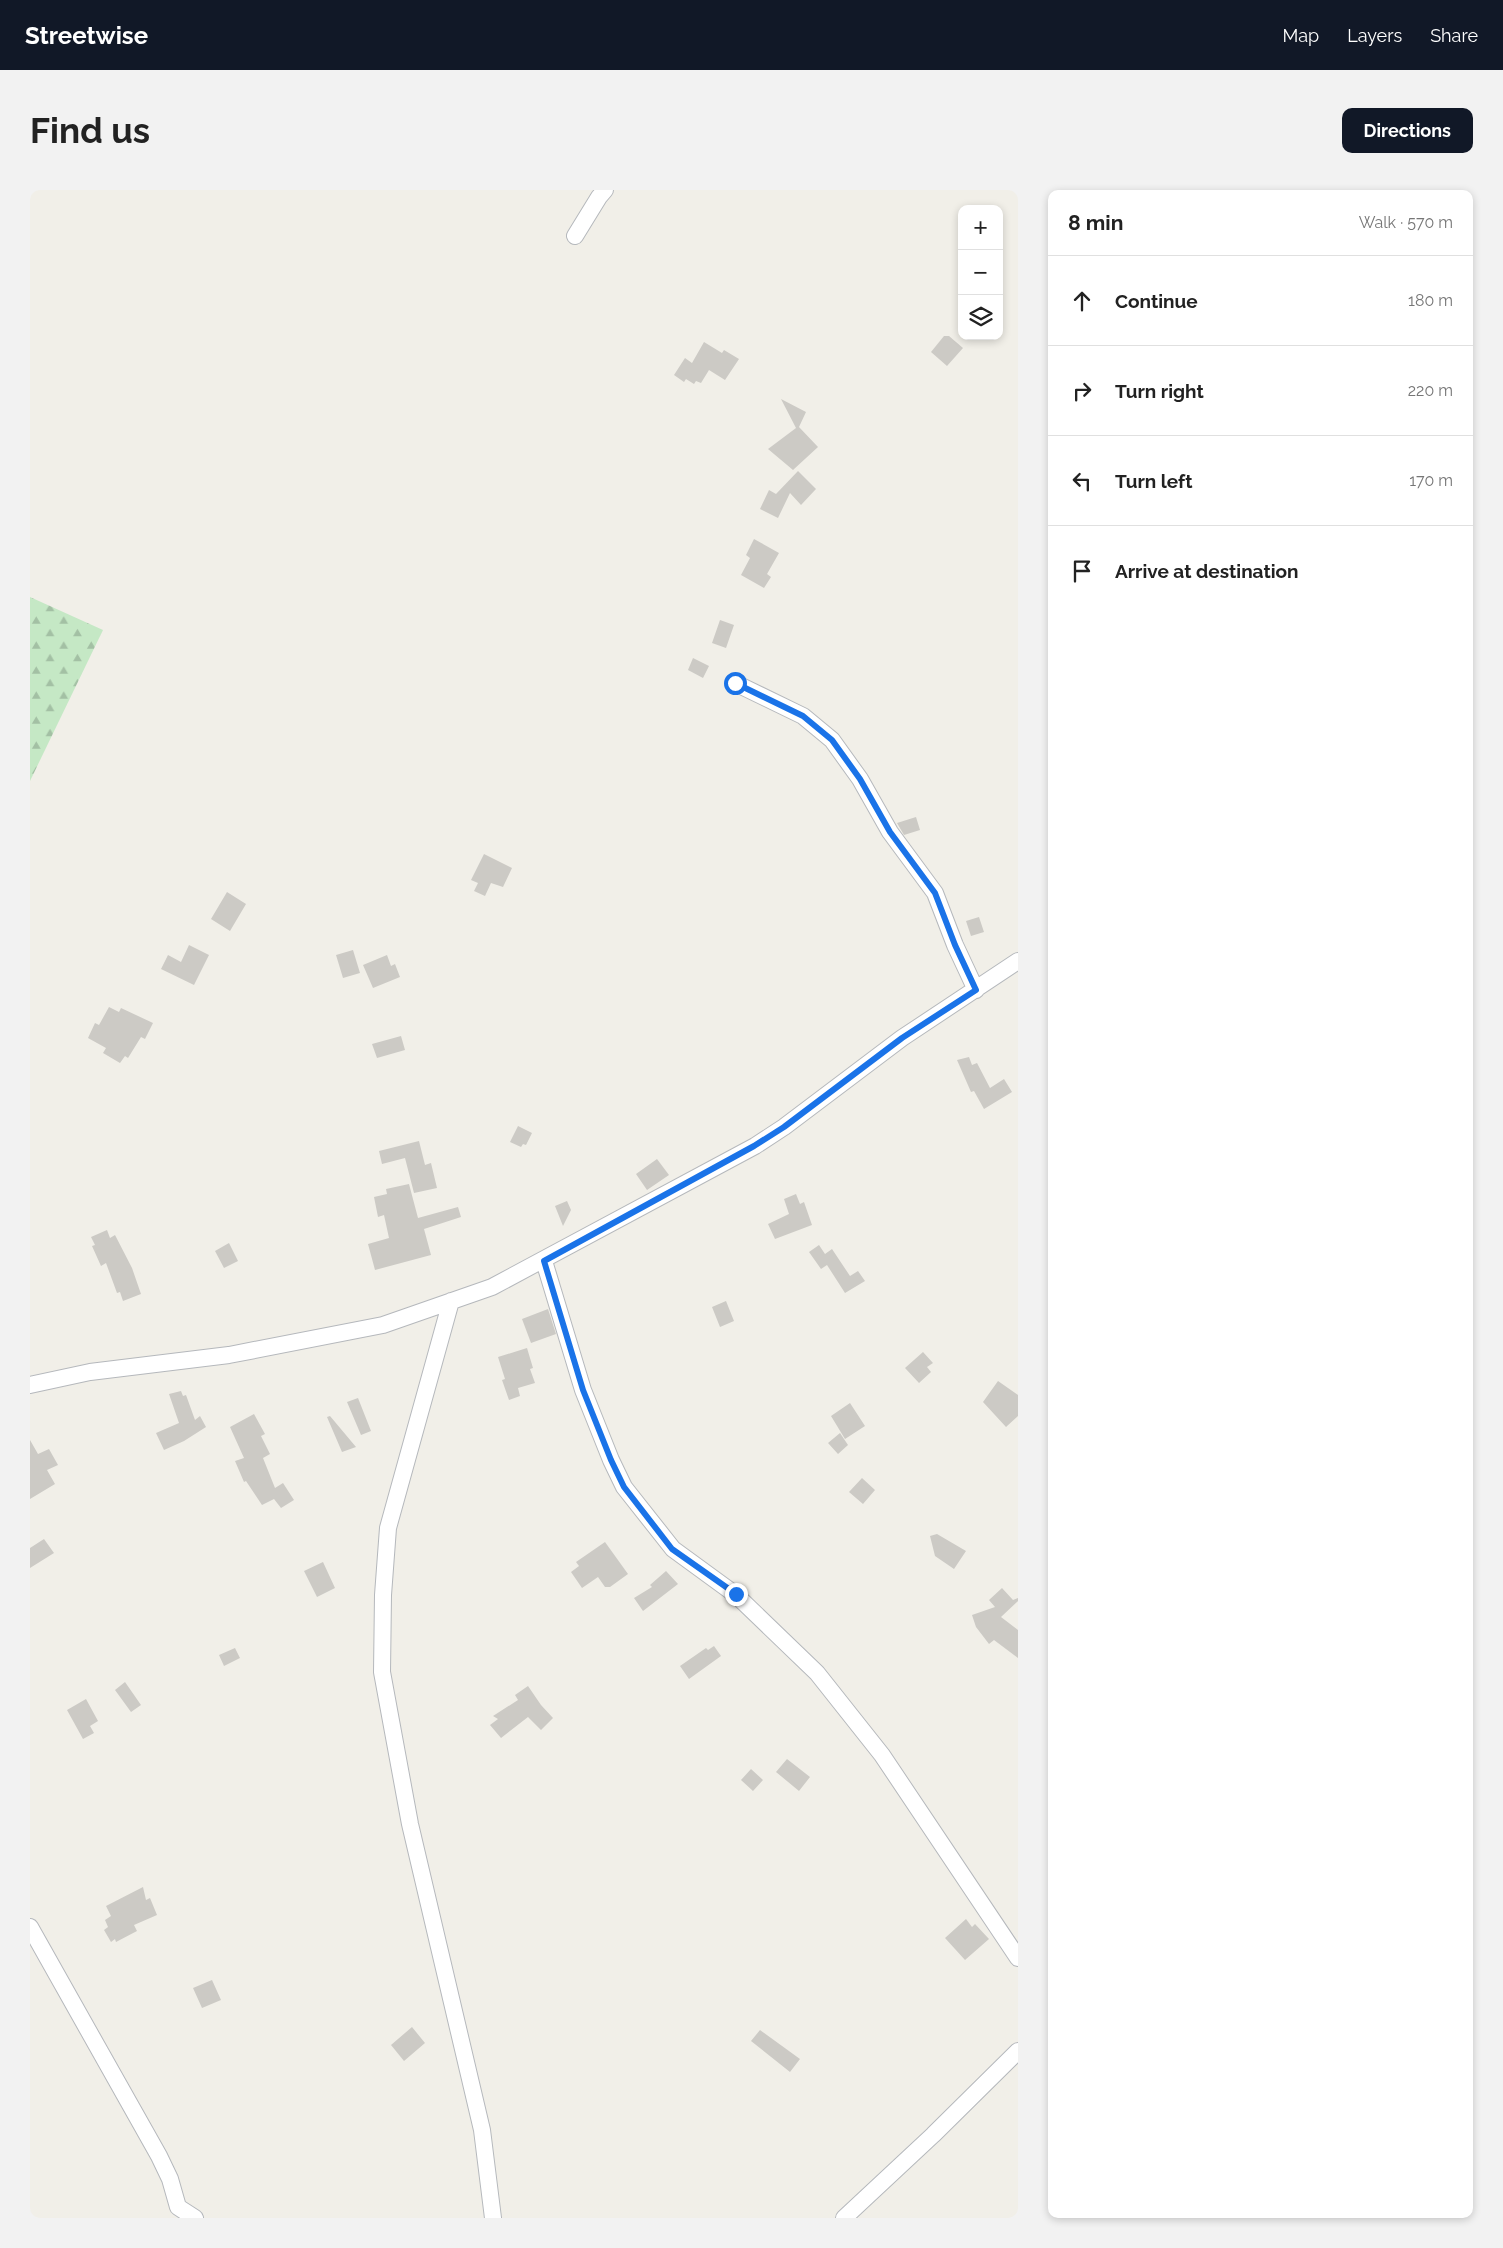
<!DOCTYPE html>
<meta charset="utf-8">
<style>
body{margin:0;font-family:Raleway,sans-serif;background:#f2f2f2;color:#222}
.controls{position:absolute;right:15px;top:15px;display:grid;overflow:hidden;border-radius:10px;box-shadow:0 2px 8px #0003}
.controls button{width:45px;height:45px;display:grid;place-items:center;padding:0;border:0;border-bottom:1px solid #e0e0e0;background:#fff;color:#222;font:25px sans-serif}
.stop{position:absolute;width:15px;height:15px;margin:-11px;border:4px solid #1a73e8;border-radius:50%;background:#fff}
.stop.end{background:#1a73e8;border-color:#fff;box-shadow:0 1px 5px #0008}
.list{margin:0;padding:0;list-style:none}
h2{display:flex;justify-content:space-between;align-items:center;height:65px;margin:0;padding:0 20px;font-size:21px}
h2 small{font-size:16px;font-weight:400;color:#767676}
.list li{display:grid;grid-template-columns:32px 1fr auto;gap:15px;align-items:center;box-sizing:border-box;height:90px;padding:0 20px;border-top:1px solid #e0e0e0}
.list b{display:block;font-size:19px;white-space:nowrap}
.list em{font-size:16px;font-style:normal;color:#767676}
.icon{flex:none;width:28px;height:28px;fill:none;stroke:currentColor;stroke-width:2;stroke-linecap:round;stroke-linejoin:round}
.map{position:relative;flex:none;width:988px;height:2028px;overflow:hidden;border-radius:10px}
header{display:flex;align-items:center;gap:30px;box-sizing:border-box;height:70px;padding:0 25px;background:#111827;color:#fff}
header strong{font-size:24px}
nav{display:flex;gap:28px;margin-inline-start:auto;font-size:18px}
.intro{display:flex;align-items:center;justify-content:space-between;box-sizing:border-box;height:120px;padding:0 30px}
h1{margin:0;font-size:35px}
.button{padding:12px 22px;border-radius:10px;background:#111827;color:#fff;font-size:18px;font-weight:700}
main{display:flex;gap:30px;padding:0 30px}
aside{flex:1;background:#fff;border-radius:10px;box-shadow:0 2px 8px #0003}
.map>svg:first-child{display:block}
.forest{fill:url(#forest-firs)}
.building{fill:#cccac5}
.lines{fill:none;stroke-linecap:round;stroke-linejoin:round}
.street-casing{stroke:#b5b8bc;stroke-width:18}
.street{stroke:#fff;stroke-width:16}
.route{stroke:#1a73e8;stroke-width:6}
</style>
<header>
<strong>Streetwise</strong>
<nav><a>Map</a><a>Layers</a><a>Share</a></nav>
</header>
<div class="intro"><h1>Find us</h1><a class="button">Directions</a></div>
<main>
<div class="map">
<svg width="988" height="2028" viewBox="0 0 988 2028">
<defs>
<pattern id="forest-firs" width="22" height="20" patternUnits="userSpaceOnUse" patternTransform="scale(1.25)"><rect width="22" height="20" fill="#c5e8c5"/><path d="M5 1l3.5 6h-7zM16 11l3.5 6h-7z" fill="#a3c0a4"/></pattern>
</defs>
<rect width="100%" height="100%" fill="#f1efe8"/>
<path class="forest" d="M0,407l73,33 -73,151z"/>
<path class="building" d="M914,146h5l14,12 -16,18 -16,-14z
M674,152l18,11 2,-3 15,9 -14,21 -16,-10 -8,13 -5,-2 -2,3 -8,-5 -2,3 -10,-7 11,-17 7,5z
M751,209l25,13 -7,15 19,20 -25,23 -25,-21 28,-21z
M768,281l18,18 -15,16 -11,-12 -12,25 -18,-9 9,-19 7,4z
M724,349l25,14 -12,21 4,3 -7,11 -23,-13 9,-17 -4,-3z
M690,430l14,5 -8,23 -14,-5z
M663,468l16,8 -6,12 -15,-8z
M886,627l4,13 -16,5 -7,-12z
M454,664l28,14 -9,19 -12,-4 -6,13 -11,-5 4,-8 -7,-3z
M197,702l19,12 -16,27 -19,-12z
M949,727l5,15 -13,4 -5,-15z
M159,755l20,10 -15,30 -33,-16 7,-14 13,7z
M323,760l7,23 -17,5 -7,-23z
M357,765l4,11 4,-2 5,13 -27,11 -10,-23z
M79,817l10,5 2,-4 32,15 -8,16 -4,-2 -13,21 -3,-2 -5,7 -17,-10 3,-5 -18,-10 7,-15 4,2z
M371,846l4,14 -28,8 -5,-14z
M939,867l3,8 5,-2 13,25 14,-9 8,13 -28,17 -10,-18 -3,1 -14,-32z
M488,936l14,7 -6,12 -3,-1 -2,3 -11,-5z
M389,951l6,24 6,-2 6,25 -23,5 -9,-35 -23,6 -3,-13z
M627,969l12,16 -22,15 -11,-16z
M379,994l9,34 40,-11 3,10 -37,12 7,26 -56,15 -7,-26 21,-6 -5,-23 -6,2 -4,-20 13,-3 -1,-5z
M766,1004l4,10 4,-2 8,23 -37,14 -7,-15 21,-10 -5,-15z
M537,1011l4,9 -8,16 -8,-20z
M77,1040l3,8 5,-3 17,33 9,26 -18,7 -3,-9 -3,1 -11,-30 -5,3 -9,-20 3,-1 -4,-8z
M199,1053l9,18 -14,7 -9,-17z
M789,1055l6,9 7,-5 18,27 8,-5 7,10 -20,12 -18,-28 -6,4 -12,-17z
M696,1111l8,20 -14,6 -8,-20z
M518,1119l8,25 -25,9 -9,-24z
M497,1158l6,20 -3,1 5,14 -17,5 2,8 -11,4 -7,-20 3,-1 -7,-22z
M893,1162l10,11 -6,4 4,5 -12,11 -14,-15z
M968,1191l20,14v21l-12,11 -23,-25z
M151,1201l2,5 3,-1 9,25 5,-4 6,11 -22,14 -20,9 -8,-17 23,-10 -10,-29z
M328,1208l13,33 -10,4 -14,-33z
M820,1213l15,23 -20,13 -14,-23z
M224,1224l11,20 -4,2 9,18 -7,4 12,30 8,-5 11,17 -13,8 -7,-9 -12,6 -16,-24 -2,1 -9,-21 9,-3 -14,-31z
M300,1226l26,31 -14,5 -15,-35z
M810,1243l8,12 -10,9 -10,-11z
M0,1250l8,14 11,-5 9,16 -11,5 8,14 -25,15z
M832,1288l13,12 -12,14 -14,-12z
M907,1344l29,17 -12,18 -19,-13 -5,-20z
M14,1349l10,14 -24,15v-20z
M575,1352l23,32 -18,13h-5l-7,-10 -16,11 -11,-16 8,-6 -3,-4z
M293,1372l12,26 -18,9 -13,-26z
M636,1381l12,13 -35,27 -9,-13 18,-11 -2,-2z
M972,1398l11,12 5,-2v3l-17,16 17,13v28l-24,-18 -5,4 -13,-17 -4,-12 23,-8 -6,-7z
M684,1456l7,10 -32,23 -9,-13 26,-18 2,2z
M205,1458l5,10 -16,8 -5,-11z
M95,1492l16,23 -10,7 -16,-22z
M498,1496l13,19 12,13 -12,12 -13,-13 -27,21 -11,-13 8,-6 -5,-3 25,-16 -3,-5z
M56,1509l12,22 -8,5 4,7 -11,6 -16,-29z
M757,1569l23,18 -11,14 -23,-19z
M721,1579l12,11 -10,11 -12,-11z
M113,1697l3,13 4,-2 7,17 -23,10 3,6 -21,11 -1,-3 -4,3 -7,-12 4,-3 -3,-7 6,-4 -5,-10z
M936,1729l6,8 3,-3 14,15 -24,21 -20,-22z
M182,1790l9,20 -19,8 -9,-20z
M382,1837l13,16 -21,18 -13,-16z
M730,1840l40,29 -10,13 -39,-31z"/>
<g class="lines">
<g class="street-casing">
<path id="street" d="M545,46l24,-39 6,-7
M705,493l68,33 29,24 28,39 30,53 45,61 20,52 21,45
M514,1071l39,129 28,70 13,27 49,62 63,46 81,78 65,82 136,203
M421,1111l-63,227 -5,67 -1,77 28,152 72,306 11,88
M0,1195l60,-13 139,-17 154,-30 109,-38 263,-141 29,-19 118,-89 116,-77
M0,1737l129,229 11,23 8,28 17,11
M814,2028l89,-83 85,-84"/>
</g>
<use href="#street" class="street"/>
</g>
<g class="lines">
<path class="route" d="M705,493l68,33 29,24 28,39 30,53 45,61 20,52 21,45 -74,48 -118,89 -30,19 -210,115 39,129 28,70 13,27 48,62 64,45"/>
</g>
</svg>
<div class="controls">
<button>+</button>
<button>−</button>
<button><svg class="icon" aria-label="layers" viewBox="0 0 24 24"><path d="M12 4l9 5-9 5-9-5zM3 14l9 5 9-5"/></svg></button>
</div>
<div class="stop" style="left:705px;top:493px"></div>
<div class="stop end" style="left:706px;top:1404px"></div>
</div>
<aside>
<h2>8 min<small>Walk · 570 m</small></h2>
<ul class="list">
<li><svg class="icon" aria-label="ahead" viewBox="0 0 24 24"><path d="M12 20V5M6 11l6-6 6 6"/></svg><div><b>Continue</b></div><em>180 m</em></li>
<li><svg class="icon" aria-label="right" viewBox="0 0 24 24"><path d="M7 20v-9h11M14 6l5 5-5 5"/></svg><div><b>Turn right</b></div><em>220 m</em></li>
<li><svg class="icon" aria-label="left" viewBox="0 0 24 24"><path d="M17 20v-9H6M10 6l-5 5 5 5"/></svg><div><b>Turn left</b></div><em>170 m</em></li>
<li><svg class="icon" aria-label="arrive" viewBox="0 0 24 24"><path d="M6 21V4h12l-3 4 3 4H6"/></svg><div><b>Arrive at destination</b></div></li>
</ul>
</aside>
</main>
